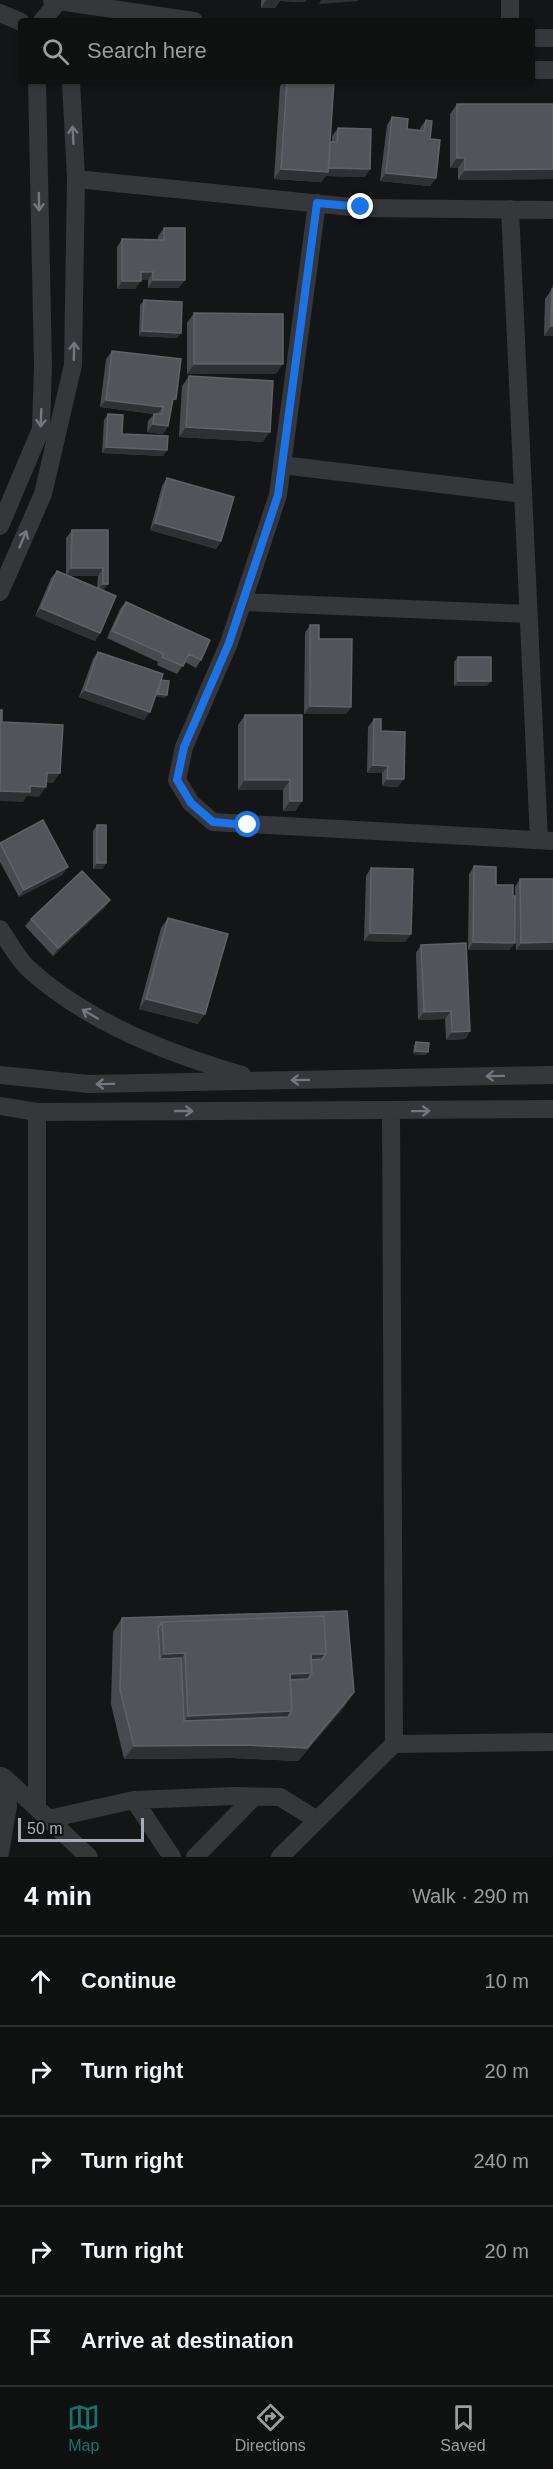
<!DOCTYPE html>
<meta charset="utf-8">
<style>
body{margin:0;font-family:Arial,sans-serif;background:#181919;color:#f1f3f6}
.scale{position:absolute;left:18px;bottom:15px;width:126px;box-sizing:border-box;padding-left:6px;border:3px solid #a6adb7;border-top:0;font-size:16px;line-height:21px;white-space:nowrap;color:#a6adb7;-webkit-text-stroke:4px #0f1011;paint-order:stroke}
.stop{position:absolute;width:18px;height:18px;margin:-14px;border:4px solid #1a73e8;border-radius:50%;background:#fff}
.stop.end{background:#1a73e8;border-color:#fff;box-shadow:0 2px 6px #0008}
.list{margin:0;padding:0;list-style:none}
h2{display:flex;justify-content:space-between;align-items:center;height:78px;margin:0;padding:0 24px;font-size:26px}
h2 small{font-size:20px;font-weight:400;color:#9b9d9f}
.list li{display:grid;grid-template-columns:39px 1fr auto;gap:18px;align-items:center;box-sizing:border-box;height:90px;padding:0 24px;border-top:2px solid #2f3030}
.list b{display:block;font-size:22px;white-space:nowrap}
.list em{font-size:20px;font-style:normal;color:#9b9d9f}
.icon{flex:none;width:33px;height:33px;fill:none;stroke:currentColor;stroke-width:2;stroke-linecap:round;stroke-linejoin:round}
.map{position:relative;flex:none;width:553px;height:1857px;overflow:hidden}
.search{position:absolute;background:#0f1010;box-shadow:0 2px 4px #0004;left:18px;right:18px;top:18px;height:66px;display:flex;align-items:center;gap:15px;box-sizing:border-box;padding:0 21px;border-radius:6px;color:#9b9d9f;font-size:22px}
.sheet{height:528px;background:#0f1010}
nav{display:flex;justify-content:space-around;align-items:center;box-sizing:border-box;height:84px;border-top:2px solid #2f3030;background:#0f1010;font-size:16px;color:#9b9d9f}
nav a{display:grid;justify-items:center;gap:3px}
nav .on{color:#0f766e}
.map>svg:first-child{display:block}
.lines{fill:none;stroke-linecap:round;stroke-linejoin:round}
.street{stroke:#35373b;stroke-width:18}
.wall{fill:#474a4e;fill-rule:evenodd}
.shaded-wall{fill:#2e3133}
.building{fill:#515559;stroke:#5f6368;stroke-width:1.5;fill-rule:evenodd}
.oneway{stroke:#73787f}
.route{stroke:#1a73e8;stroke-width:8}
</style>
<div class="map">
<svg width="553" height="1857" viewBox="0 0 553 1857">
<rect width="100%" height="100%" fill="#141516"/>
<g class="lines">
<path class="street" d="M52,0l142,21
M0,13l21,9
M42,21l16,-19
M510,21v-21
M532,38h21
M532,70h21
M76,179l285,29 192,2
M317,203l-39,292 -49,148 -45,104 -7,33 14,23 22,19 340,19
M510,209l29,631
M282,465l241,29
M0,526l41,-97 2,-64 -6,-284
M0,592l43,-98 30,-129 3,-186 -5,-98
M243,602l285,12
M0,929c9,13 18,31 30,41 59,53 137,83 212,105
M0,1075l88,9 465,-9
M0,1106l37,6 516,-3
M391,1111l3,633
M6,1779l83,78
M134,1800l38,57
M37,1808v-696
M48,1819l86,-19 100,-4 46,1 37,23
M0,1853l8,-47 -2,-27 -4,-3
M195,1857l59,-60
M280,1857l114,-113 159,-2"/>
</g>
<path class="wall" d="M261,0h45l-1,2 -25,-1 -5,7h-14z
M284,81h50l-4,61h2v-6l6,-8 27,49 -39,-1 -5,6 -47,-3 6,-93z
M457,104h96v75l-95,1v-12h-8v-54z
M392,117l15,12 13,1v-2l6,-8 4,19 6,39 -6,8 -50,-5 7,-56z
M164,228l15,60h-31v-8h-7l-6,9h-18v-42l5,-8 36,1v-4z
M553,284v52h-9l1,-37 7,-10z
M144,300l33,38 -38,-2 1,-31z
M194,313l82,61h-89v-51z
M112,351l60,54 -4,21 -5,8 -16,-2 1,-11 6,-7 -54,-7 6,-48z
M189,376l74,66 -84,-5 3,-51z
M108,414l14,20 45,16 -4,6 -61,-3 2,-33z
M167,478l54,63 -5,8 -66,-19 12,-44z
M72,530h36v54l-5,6 -3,43 -5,8 -60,-25 16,-38 6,-7 9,3v-36zM69,576h29l-1,12z
M126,602l75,58 -5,8 -11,-6 -8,12 -20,-9 1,-3 -51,-24 13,-29z
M310,625l41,82 -5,7h-42l1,-81z
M98,652l63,28 4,18 -9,-2 1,-3 -13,27 -65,-23 14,-38z
M458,657l29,29h-33v-24z
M245,715h57v86l-7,10h-12v-21h-45v-65z
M374,719l7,12 17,56 -16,-1v-13h-15l1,-46z
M97,825l6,44h-10v-38z
M0,843l62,32 -43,22 -19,-35z
M474,866l22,19 17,11h2v-9l5,-8h33v71h-37l-1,-39v32l-6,7h-41l1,-76z
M371,868l34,74 -41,-1 2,-65z
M110,900l-6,8 -51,48 -28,-30 6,-7z
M168,918l30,106 -59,-15 22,-81z
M421,945l49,86 -5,8 -19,1 -1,-21 -27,1 -2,-67z
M416,1042l10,13 -13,-1 1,-9z
M347,1611l-2,95 -47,55 -65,-3 -109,1 -13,-55 2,-72 9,-14z"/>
<path class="shaded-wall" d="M266,0h40l-1,2 -25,-1 -5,7h-14z
M321,0h37v1l-39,3z
M457,158h8l-7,10h-8z
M329,168l41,1 -5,8 -39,-1 -5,6 -47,-3 7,-10 45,3z
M553,169v10l-95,1 7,-10z
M386,173l50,5 -6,8 -50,-5z
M141,272h12l-5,8h-13z
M153,280h32l-6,8h-31z
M122,281h19l-6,8h-18z
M551,326h2v10h-9z
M142,331l39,2 -4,5 -38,-2z
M194,364h89l-7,10h-89z
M106,400l57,7 -6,7 -57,-7z
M153,424l15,2 -5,8 -16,-2z
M186,427l84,5 -7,10 -84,-5z
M106,447l61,3 -4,6 -61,-3z
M155,523l66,18 -5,8 -66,-19z
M71,568h32l-5,8h-32z
M103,584h5l-6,8h-5z
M41,608l59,25 -5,8 -60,-25z
M458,681h33l-4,5h-33z
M85,690l65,22 -6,8 -65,-23z
M158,694l9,1 -2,3 -9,-2z
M310,706l41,1 -5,7h-42z
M373,765l15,1 -6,7h-15z
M47,773h13l-7,10h-13z
M387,779h17l-6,8 -16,-1z
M245,780h45l-7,10h-45z
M30,786l16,1 -7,10 -12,-1 -4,6 -23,-1v-10z
M290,801h12l-7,10h-12z
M97,863h9l-3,6h-10z
M68,867l-6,8 -43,22 5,-7z
M110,900l-6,8 -51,48 5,-8z
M370,933l41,1 -6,8 -41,-1z
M473,942l42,1 -6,7h-41z
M553,942v8h-37l5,-7z
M146,999l59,15 -7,10 -59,-15z
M451,1011l-6,8 -27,1 6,-8z
M470,1031l-5,8 -19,1 6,-8z
M415,1051l13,1 -2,3 -13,-1z
M185,1653l-13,19 -22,1 14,-19z
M311,1654h15l-13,19z
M312,1673l-13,19 -12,1 3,-19z
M354,1692l-9,14 -47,55 -65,-3 -109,1 10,-13 109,-1z
M292,1711l-14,19 -103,5 13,-19z"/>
<path class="building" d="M287,81h47l-6,91 -47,-3z
M457,104h96v65l-88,1v-12h-8z
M392,117l16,2 -1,10 17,2 2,-11 6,1 -2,18 10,1 -4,38 -50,-5z
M338,128l33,1 -1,40 -41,-1 1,-26h7z
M164,228h21v52h-32v-8h-12v9h-19v-42l42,1z
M552,289h1v37h-2z
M144,300l38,2 -1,31 -39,-2z
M194,313l89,1v50h-89z
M112,351l69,8 -5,40h-3l-5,27 -15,-2 1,-10h8l1,-7 -57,-7z
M189,376l84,5 -3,51 -84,-5z
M108,414l15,1 -1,19 46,2 -1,14 -61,-3z
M167,478l67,19 -13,44 -66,-18z
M72,530h36v54h-5v-16h-32z
M57,571l59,25 -16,37 -59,-25z
M126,602l84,38 -9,20 -12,-6 -6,12 -21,-9 2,-3 -52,-23z
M310,625h9v14h33l-1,68 -41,-1z
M98,652l65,22 -13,38 -65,-22z
M458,657h33v24h-33z
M161,680l8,1 -2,14 -9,-1z
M0,710h2v12l61,3 -3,48h-13l-1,14 -16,-1v6l-30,-1z
M245,715h57v86h-12v-21h-45z
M374,719h7v12l24,1 -1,47h-17l1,-13 -15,-1z
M43,820l25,47 -44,23 -24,-47z
M97,825h9v38h-9z
M474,866l22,1v18h17v11h2v47l-42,-1z
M371,868l42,1 -2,65 -41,-1z
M82,871l28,29 -52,48 -27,-29z
M520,879h33v63l-32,1z
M168,918l60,16 -23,80 -59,-15z
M466,943l4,88 -18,1 -1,-21 -27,1 -3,-67z
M416,1042l13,1 -1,9 -13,-1z
M347,1611l7,81 -47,56 -64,-3 -109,1 -14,-56 2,-72zM324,1616l2,38 -4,5 -11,1 1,13 -4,6 -18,1 2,31 -4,6 -104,4 -3,-63 -21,1 -2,-31 4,-6z
M324,1616l2,38h-15l1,19 -22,1 2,37 -104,5 -3,-63 -21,1 -2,-32z"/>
<defs><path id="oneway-shaft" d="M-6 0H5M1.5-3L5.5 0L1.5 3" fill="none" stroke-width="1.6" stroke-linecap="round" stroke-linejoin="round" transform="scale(1.5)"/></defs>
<g class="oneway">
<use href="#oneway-shaft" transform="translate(73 135) rotate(-93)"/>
<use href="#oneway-shaft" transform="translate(39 202) rotate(89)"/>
<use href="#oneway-shaft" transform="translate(74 351) rotate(-89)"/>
<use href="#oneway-shaft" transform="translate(41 418) rotate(92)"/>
<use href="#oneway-shaft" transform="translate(23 539) rotate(-67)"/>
<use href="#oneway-shaft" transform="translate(90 1014) rotate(-150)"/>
<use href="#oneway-shaft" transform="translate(495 1076) rotate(179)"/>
<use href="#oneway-shaft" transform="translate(300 1080) rotate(179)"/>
<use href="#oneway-shaft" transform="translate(105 1084) rotate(179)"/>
<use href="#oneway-shaft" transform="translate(184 1111)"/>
<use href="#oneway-shaft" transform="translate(421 1111) rotate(-1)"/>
</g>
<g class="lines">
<path class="route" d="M248,825l-35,-3 -22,-19 -14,-23 7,-33 45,-104 49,-148 39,-292 44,4"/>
</g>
</svg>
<div class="scale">50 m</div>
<div class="stop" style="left:248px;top:825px"></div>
<div class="stop end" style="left:361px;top:207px"></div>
<div class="search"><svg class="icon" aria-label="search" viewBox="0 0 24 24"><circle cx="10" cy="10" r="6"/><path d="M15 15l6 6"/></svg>Search here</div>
</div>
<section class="sheet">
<h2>4 min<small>Walk · 290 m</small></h2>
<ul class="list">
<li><svg class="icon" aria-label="ahead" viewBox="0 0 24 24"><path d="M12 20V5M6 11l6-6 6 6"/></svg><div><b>Continue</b></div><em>10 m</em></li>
<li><svg class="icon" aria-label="right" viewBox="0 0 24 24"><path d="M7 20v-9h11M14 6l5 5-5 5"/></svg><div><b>Turn right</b></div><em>20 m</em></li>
<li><svg class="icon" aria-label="right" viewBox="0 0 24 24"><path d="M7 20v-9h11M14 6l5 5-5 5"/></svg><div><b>Turn right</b></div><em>240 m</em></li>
<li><svg class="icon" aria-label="right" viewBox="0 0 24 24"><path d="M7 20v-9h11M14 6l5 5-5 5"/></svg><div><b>Turn right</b></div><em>20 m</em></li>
<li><svg class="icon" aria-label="arrive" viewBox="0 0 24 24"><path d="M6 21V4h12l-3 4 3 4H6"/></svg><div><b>Arrive at destination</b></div></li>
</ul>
</section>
<nav>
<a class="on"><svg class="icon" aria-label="map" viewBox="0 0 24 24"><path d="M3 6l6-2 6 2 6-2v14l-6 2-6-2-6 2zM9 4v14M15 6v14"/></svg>Map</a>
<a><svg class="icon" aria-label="directions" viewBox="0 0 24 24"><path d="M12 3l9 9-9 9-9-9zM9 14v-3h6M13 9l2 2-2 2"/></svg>Directions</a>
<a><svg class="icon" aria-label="saved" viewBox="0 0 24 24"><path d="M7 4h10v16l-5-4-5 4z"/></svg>Saved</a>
</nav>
